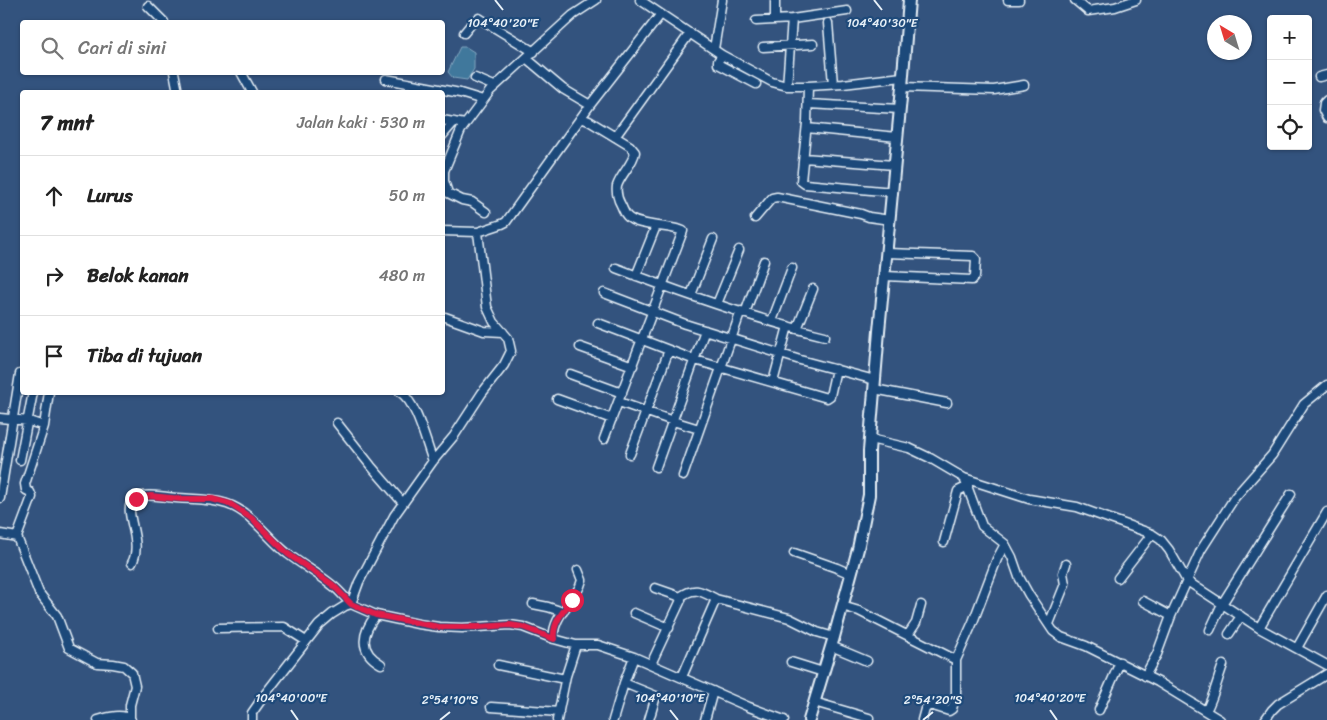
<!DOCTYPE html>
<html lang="id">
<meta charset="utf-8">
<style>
body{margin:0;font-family:Sriracha,sans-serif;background:#f2f2f2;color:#222}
.controls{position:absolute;right:15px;top:15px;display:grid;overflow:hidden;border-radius:5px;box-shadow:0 1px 4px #0004}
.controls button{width:45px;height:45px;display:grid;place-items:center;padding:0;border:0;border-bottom:1px solid #e0e0e0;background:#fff;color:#222;font:25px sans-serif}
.compass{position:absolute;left:1207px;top:15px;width:45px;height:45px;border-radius:50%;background:#fff;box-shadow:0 1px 4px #0004;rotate:322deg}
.stop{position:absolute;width:15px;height:15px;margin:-11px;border:4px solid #e11d48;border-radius:50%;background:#fff}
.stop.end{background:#e11d48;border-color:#fff;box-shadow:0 1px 5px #0008}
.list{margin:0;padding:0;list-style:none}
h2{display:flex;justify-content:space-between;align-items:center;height:65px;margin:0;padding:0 20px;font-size:21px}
h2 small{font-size:16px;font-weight:400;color:#767676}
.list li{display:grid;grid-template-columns:32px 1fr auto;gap:15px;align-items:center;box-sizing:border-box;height:80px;padding:0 20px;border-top:1px solid #e0e0e0}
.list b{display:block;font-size:19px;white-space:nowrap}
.list em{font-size:16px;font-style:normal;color:#767676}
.icon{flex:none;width:28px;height:28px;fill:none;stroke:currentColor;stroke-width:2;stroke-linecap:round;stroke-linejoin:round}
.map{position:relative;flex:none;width:1327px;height:720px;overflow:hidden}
.search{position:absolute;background:#fff;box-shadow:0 1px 4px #0004;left:20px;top:20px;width:425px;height:55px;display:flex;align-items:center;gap:12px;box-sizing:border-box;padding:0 18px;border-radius:5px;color:#767676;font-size:19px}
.panel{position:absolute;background:#fff;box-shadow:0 1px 4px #0004;left:20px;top:90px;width:425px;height:305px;border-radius:5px}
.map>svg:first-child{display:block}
.water{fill:#41789c;stroke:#84a8c1}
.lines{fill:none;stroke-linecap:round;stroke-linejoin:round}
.street-casing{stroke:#e8f1f8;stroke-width:11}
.secondary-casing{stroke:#e8f1f8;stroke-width:14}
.street{stroke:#1f4a7a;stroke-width:8}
.secondary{stroke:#1f4a7a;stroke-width:10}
.route{stroke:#e11d48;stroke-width:6}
.ticks{fill:none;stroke:#e8f1f8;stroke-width:2}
.ticks-label{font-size:12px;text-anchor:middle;fill:#e8f1f8;stroke:#1f4a7a;stroke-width:4.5;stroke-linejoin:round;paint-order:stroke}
</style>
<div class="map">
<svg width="1327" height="720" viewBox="0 0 1327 720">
<rect width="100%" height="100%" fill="#33537e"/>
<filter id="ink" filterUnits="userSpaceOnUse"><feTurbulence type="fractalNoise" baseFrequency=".02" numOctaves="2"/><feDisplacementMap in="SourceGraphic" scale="10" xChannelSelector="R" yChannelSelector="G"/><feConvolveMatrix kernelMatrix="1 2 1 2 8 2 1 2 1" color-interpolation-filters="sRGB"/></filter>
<g filter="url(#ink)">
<path class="water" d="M460,47h6l8,5v17l-7,11 -14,-2 -5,-6z"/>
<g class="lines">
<g class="street-casing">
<path id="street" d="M640,0l82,55 50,27 15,4h21l35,-2 59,-7
M775,0v19
M1008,0h11
M1075,0l13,11 27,-4 21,-7
M148,6l16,16
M756,21l36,-2 55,-8
M828,23l5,61
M464,33l9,-11 6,-4 55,34
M763,47l50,-3
M714,49l8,-49
M722,55l-4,6v3l38,20
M526,58l37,31 27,16
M174,72l4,20
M241,72l11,20
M1319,77l8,-2
M475,78l19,8
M386,79l74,14 23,7
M787,86l5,-67
M808,86l-1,37 -6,58 4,3 88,8
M902,87l92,3 30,-5
M1327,100l-3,3 -1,7 4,8
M808,104l92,5
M581,118l8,3 41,25 5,6c-2,12 -14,22 -18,34 -1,6 1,14 4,19 2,4 3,8 6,11 9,11 43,9 56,15l-79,208
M442,120l23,4
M807,128l90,9
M442,136l12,-14
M615,137l75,-104
M804,158l90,7
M486,212l-14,-10 -10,-2 -14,-7 -4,-12v-10l17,-41 29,-39 83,-76 23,-15
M755,218l17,-20 5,-1 84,17 8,3 21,3
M442,231l36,1 24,-8 4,-2 84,-117 71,-91
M616,268c68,26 138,51 209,68
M636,276l20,-50
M885,276l87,4 3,-4 1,-17 -3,-3 -86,-3
M604,293l81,31 115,36 75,20
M691,295l22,-56
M717,304l22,-54
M745,313l19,-52
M445,317l39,14 19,1
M772,321l20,-53
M598,323l97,37 132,38 3,-2 6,-27
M797,329l16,-40
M580,347l53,19
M570,374l52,19
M773,382l15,-56
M874,389l73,14
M400,392c17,10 26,52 33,69
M557,399l55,20
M619,402l54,19 26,8
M0,418l29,3 15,5
M337,423l34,43 32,37
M870,439l39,9 21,10 34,20 18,48 23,18 7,13 7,20 10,18 24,36 8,6 25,9 72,36 62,38
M630,454l39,-104
M20,460l13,-68
M656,467l49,-137
M683,476l58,-165
M964,478l65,21 48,8 75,27 9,6 8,10 18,31 72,47 68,37
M0,498l20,-124
M0,534l17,3 22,56 18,23 12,32 28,15 16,1 11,2 8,7 3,13 -5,19v13
M17,537l15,-40 -2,-5 -4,-2 -1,-6 19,-58 5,-34
M944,542l14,-51 10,-5
M794,553l43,15 14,6
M132,563c11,-20 -7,-48 -1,-60 6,-11 26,-7 36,-6 20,3 40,0 60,7 25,8 41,35 61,50 14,11 31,20 44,31 7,5 13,13 19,19l8,-22 35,-66 39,-55 21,-25 28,-43 22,-28 7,-14 -3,-13 -14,-16 -7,-15 -9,-75
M1118,578l34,-44
M680,597c15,-11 21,-6 36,2
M1143,601l28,15
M533,604l15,3 15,5
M842,606l17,5 97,49
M634,613l35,15
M376,615c-14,18 -18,36 5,49
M1049,624l16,-40 -2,-11 3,-9
M218,628l66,-1 22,14
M1259,628l68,-116
M1210,630l12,-26 69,-110
M1229,634l12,-18
M908,635l8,-12 5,-18
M554,639c-3,-20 18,-36 26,-53l2,-6 -4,-10
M831,646l36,15
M1297,648l30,-53
M791,662l32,10
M651,664l30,-64 -3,-4 -23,-8
M498,665l67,14
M1145,676l12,-22 14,-38 30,-66 34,-53 37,-42 32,-51 23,-19
M682,677l34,-78 73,19 28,14 17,5
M624,683l32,13 -7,24
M814,702l55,16
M491,707l68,5
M1099,710l21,-48
M1206,711c8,-15 11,-30 17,-46
M98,720c10,-3 25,-7 33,0
M252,720v-7l14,-20 53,-68 13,-11 13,-8 6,-2 25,11 42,9 21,3 23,1 48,-3 13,2 31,12 22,6h22l36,12 115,50 35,13
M557,720l9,-44 10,-31
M613,720l11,-37 10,-26
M705,720l8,-29
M922,720l3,-11 5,-4 19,6 3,-2 4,-15v-34l17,-38 24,-63 8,-15
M1265,720l7,-10 6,-6 49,-30"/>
</g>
<g class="secondary-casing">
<path id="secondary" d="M809,720l25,-83 24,-88 11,-54v-44l10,-120 23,-244 7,-87"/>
</g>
<use href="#street" class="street"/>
<use href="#secondary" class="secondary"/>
</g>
</g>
<g class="lines" filter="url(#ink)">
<path class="route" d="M136,499l3,-2 12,-1 30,3h31l18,5 21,14 37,36 45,31 18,19 25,11 63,12h40l31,-2 13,2 31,12c-2,-15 9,-28 18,-39"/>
</g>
<path class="ticks" d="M495,0l8,10M874,0l8,10M291,710l7,10M670,710l8,10M1050,710l7,10M440,720l10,-8M923,720l10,-8"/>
<g class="ticks-label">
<text x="503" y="27">104°40'20"E</text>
<text x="882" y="27">104°40'30"E</text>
<text x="291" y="702">104°40'00"E</text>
<text x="670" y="702">104°40'10"E</text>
<text x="1050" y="702">104°40'20"E</text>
<text x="450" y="704">2°54'10"S</text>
<text x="933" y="704">2°54'20"S</text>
</g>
</svg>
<div class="controls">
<button>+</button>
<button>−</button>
<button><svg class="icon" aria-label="locate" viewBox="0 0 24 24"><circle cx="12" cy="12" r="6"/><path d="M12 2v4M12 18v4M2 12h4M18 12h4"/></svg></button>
</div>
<svg class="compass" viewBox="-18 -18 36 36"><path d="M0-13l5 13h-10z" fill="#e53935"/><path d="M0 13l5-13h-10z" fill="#767676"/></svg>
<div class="stop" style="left:572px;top:600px"></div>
<div class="stop end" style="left:136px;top:499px"></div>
<div class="search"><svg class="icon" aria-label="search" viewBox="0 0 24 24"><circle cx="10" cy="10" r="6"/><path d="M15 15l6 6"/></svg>Cari di sini</div>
<section class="panel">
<h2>7 mnt<small>Jalan kaki · 530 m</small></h2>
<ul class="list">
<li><svg class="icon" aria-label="ahead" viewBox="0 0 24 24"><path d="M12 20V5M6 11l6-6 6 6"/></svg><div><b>Lurus</b></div><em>50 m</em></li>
<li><svg class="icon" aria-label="right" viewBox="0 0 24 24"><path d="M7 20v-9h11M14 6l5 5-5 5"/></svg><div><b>Belok kanan</b></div><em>480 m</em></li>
<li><svg class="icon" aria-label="arrive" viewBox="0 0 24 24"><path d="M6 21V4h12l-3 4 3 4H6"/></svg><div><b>Tiba di tujuan</b></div></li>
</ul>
</section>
</div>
